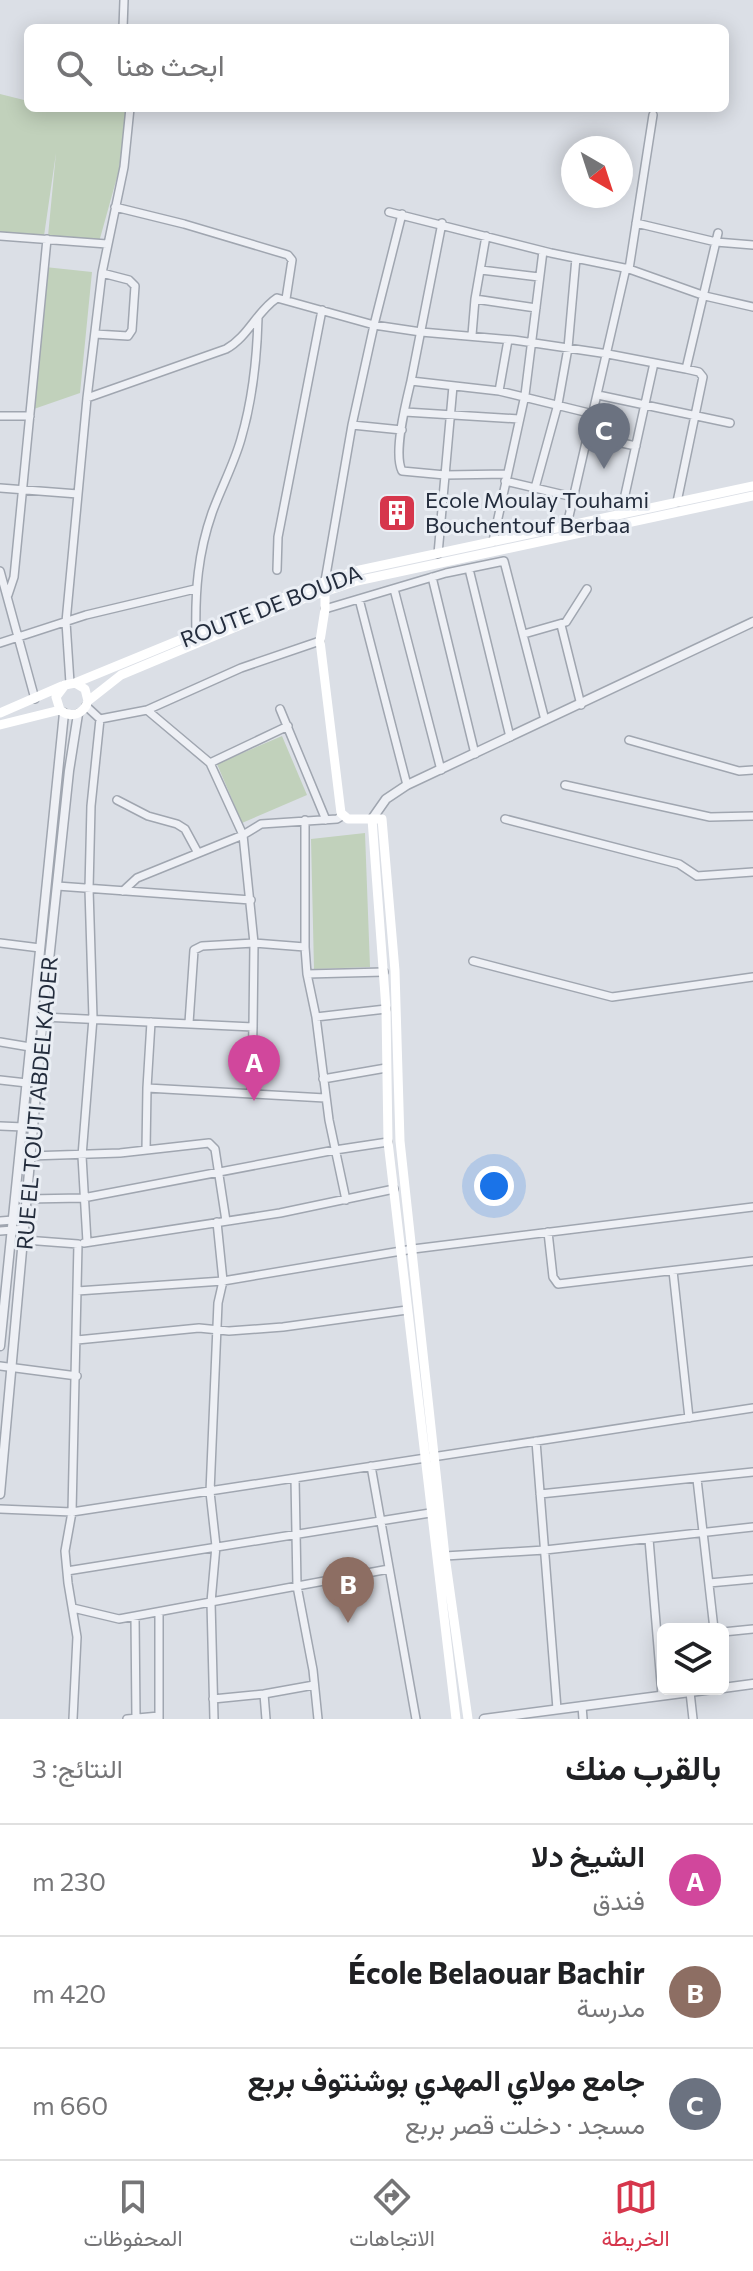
<!DOCTYPE html>
<html lang="ar">
<meta charset="utf-8">
<style>
body{margin:0;font-family:Commissioner,Vazirmatn,sans-serif;background:#f6f6f6;color:#202124;direction:rtl}
.controls{position:absolute;right:24px;bottom:24px;display:grid;overflow:hidden;border-radius:12px;box-shadow:0 4px 20px #0003}
.controls button{width:72px;height:72px;display:grid;place-items:center;padding:0;border:0;border-bottom:2px solid #e0e0e0;background:#fff;color:#202124;font:40px sans-serif}
.compass{position:absolute;left:561px;top:136px;width:72px;height:72px;border-radius:50%;background:#fff;box-shadow:0 4px 20px #0003;rotate:141deg}
.you{position:absolute;left:494px;top:1186px;width:28px;height:28px;margin:-20px;border:6px solid #fff;border-radius:50%;background:#1a73e8;box-shadow:0 0 0 12px #1a73e833}
.badge{display:grid;place-items:center;width:52px;height:52px;border-radius:50%;background:#d6364c;color:#fff;font-size:26px;font-weight:700}
.pin{position:absolute;translate:-50% -66px;filter:drop-shadow(0 2px 4px #0008)}
.pin::after{content:'';position:absolute;top:42px;width:28px;height:24px;background:inherit;clip-path:polygon(0 0,100% 0,50% 100%)}
.list{margin:0;padding:0;list-style:none}
h2{display:flex;justify-content:space-between;align-items:center;height:104px;margin:0;padding:0 32px;font-size:34px}
h2 small{font-size:26px;font-weight:400;color:#757577}
.list li{display:grid;grid-template-columns:52px 1fr auto;gap:24px;align-items:center;box-sizing:border-box;height:112px;padding:0 32px;border-top:2px solid #e0e0e0}
.list b{display:block;font-size:30px;white-space:nowrap}
.list p{margin:0;font-size:26px;white-space:nowrap;color:#757577}
.list em{font-size:26px;font-style:normal;color:#757577}
.icon{flex:none;width:44px;height:44px;fill:none;stroke:currentColor;stroke-width:2;stroke-linecap:round;stroke-linejoin:round}
.map{position:relative;flex:none;width:753px;height:1719px;overflow:hidden;direction:ltr}
.search{position:absolute;background:#fff;box-shadow:0 4px 20px #0003;left:24px;right:24px;top:24px;height:88px;display:flex;align-items:center;gap:20px;box-sizing:border-box;padding:0 28px;border-radius:12px;color:#757577;font-size:30px}
.sheet{height:440px;background:#fff}
nav{display:flex;justify-content:space-around;align-items:center;box-sizing:border-box;height:112px;border-top:2px solid #e0e0e0;background:#fff;font-size:22px;color:#757577}
nav a{display:grid;justify-items:center;gap:4px}
nav .on{color:#d6364c}
.map>svg:first-child{display:block}
.green{fill:#c1d1bb}
.lines{fill:none;stroke-linecap:round;stroke-linejoin:round}
.minor-casing{stroke:#a0a6b0;stroke-width:10}
.tertiary-casing{stroke:#a0a6b0;stroke-width:11}
.minor{stroke:#eef0f5;stroke-width:7}
.tertiary{stroke:#eef0f5;stroke-width:8}
.secondary{stroke:#fff;stroke-width:9}
.labels{text-anchor:middle;stroke-width:6;stroke-linejoin:round;paint-order:stroke}
.poi-label{font-size:22px;fill:#242d3d;stroke:#eaeef4;text-anchor:start}
.street-label{font-size:22px;fill:#242d3d;stroke:#eaeef4}
</style>
<div class="map">
<svg width="753" height="1719" viewBox="0 0 753 1719">
<rect width="100%" height="100%" fill="#dbdfe6"/>
<path class="green" d="M0,94l28,7v7h99l-8,62 -20,72 -51,-6 8,-83 -12,83 -44,-2z
M45,267l47,5 -12,121 -49,17z
M282,736l25,59 -65,28 -25,-59z
M365,833l5,134 -56,2 -3,-130z"/>
<g class="lines">
<g class="minor-casing">
<path id="minor" d="M123,28l1,-28
M115,207l69,17 104,31 4,5 -6,39
M389,212l162,41 78,16 76,27 48,11
M442,223l-31,158 88,10 94,23
M636,223l80,19 37,3
M0,236l107,8
M629,269l24,-154
M481,270l58,7
M475,299l61,9
M95,334l33,2 4,-6 3,-44 -6,-6 -27,-7
M472,335l3,-36 11,-63
M686,369l32,-136
M411,381c-5,21 -18,72 -9,90l43,4 62,-1
M499,391l9,-51
M598,395l132,28
M87,398l139,-49c22,-12 31,-38 51,-51l97,27 47,7 93,8 94,14 78,15 13,3 4,5 -26,125
M405,412l114,7
M0,416h30
M352,425l50,5
M588,436l48,10
M505,481l68,16
M0,488l78,6
M535,488l23,-84 10,-56 8,-90
M621,513l33,-150
M567,525l59,-257
M493,541l32,-146 18,-144
M438,554l15,-168
M469,569l41,168
M277,570l1,-33 44,-227
M0,571l35,128
M432,577l43,177
M325,581l27,-156 22,-100 28,-111
M394,589l47,181
M8,595l6,-18 33,-338
M359,599l48,186
M325,609l121,-36 58,-12 41,159
M561,625l20,80
M196,633c-1,-42 2,-80 16,-120 9,-25 22,-49 29,-74 12,-41 16,-80 17,-121
M524,634l42,-12 21,-33
M0,643l86,-28 109,-26
M70,683l-4,-61 21,-224 15,-125 22,-106 6,-59
M86,706l14,13 47,-9 63,53
M280,709l46,111
M147,710l94,-42 79,-27
M629,740l110,31 14,-1
M565,785l145,32 43,-1
M117,800l31,16 29,8 8,5 13,24
M505,819l174,45 18,12 56,-4
M305,820v127l2,27 9,43 13,103 17,80
M57,886l194,14
M123,891l14,-13 106,-43 18,-11 76,-5 5,-3
M0,943l40,5
M473,961l139,36 141,-20
M307,974l77,-2
M43,1017l210,10 1,-84 51,4
M316,1017l70,-8
M189,1023l5,-73 8,-4 52,-3 -11,-108 -33,-72 78,-37
M0,1042l30,5
M323,1079l63,-11
M0,1080l27,3
M147,1088l4,-66
M251,1094l2,-67
M0,1126l24,1
M146,1150l1,-62 178,10
M30,1156l90,-3 89,-10 6,6 11,72
M27,1199l56,-1 252,-48 53,-8
M0,1221l26,-2
M0,1231l25,-2
M548,1232l5,45 5,7 195,-23
M25,1240l53,4 -6,268 -7,39 3,32 9,54 -4,82
M87,1242l-5,-86 11,-138 -4,-129 2,-83 9,-87
M84,1243l196,-30 114,-24
M673,1271l16,147
M77,1291l146,-10 190,-32 340,-42
M77,1340l122,-12 30,3 54,-4 124,-17
M0,1366l77,10
M536,1441l21,268
M371,1466l45,253
M295,1478l2,108 16,84 5,49
M697,1479l17,150
M540,1494l213,-22
M0,1509l72,3 681,-104
M649,1539l13,156
M445,1556l100,-6 208,-23
M67,1571l363,-58
M709,1583l44,-4
M73,1608l46,11 270,-50
M135,1616l1,102
M723,1632l30,-3
M690,1692l3,27
M264,1694l50,-9
M213,1699l51,-5 2,25
M582,1706l1,13
M127,1719l32,-3
M159,1719v-106
M214,1719l-3,-117 5,-56 -6,-54 8,-189 5,-22 -6,-59"/>
</g>
<g class="tertiary-casing">
<path id="tertiary" d="M372,819l14,-20 21,-14 346,-163
M0,1346l64,-633
M0,1494l43,-477 26,-246 9,-57
M723,1688l30,-4
M484,1719l229,-30"/>
</g>
<use href="#minor" class="minor"/>
<use href="#tertiary" class="tertiary"/>
<path class="secondary" d="M325,581v28l-5,32 21,172 7,6h34l13,152 5,170 45,415 23,163
M75,683l229,-94 51,-18 398,-85
M88,701l33,-26 182,-76 54,-18 396,-85
M0,713l62,-27
M0,725l60,-15c11,9 24,4 28,-9l-3,-12 -10,-6 -10,2 -9,12 4,13
M372,819l14,190 2,133 68,577"/>
</g>
<defs>
<g id="building-square" transform="scale(2)"><rect x="-9" y="-9" width="18" height="18" rx="4" fill="#d6364c" stroke="#eaeef4"/><path d="M-4-6H4V6H1V3H-1V6H-4ZM-2.5-4.3h1.7v1.8h-1.7ZM.8-4.3h1.7v1.8H.8ZM-2.5-1h1.7V.8h-1.7ZM.8-1h1.7V.8H.8Z" fill="#fff"/></g>
</defs>
<g fill-rule="evenodd">
<use href="#building-square" x="397" y="513"/>
</g>
<g class="labels">
<g class="poi-label">
<text x="425" y="508">Ecole Moulay Touhami<tspan x="425" dy="25">Bouchentouf Berbaa</tspan></text>
</g>
<g class="street-label">
<text transform="translate(271 606) rotate(-21)" y="8">ROUTE DE BOUDA</text>
<text transform="translate(37 1103) rotate(-85)" y="8">RUE EL TOUTI ABDELKADER</text>
</g>
</g>
</svg>
<div class="controls">
<button><svg class="icon" aria-label="layers" viewBox="0 0 24 24"><path d="M12 4l9 5-9 5-9-5zM3 14l9 5 9-5"/></svg></button>
</div>
<svg class="compass" viewBox="-18 -18 36 36"><path d="M0-13l5 13h-10z" fill="#e53935"/><path d="M0 13l5-13h-10z" fill="#757577"/></svg>
<div class="you"></div>
<div class="pin badge" style="left:254px;top:1101px;background:#d1479c">A</div>
<div class="pin badge" style="left:348px;top:1623px;background:#8d6e63">B</div>
<div class="pin badge" style="left:604px;top:469px;background:#6b7280">C</div>
<div class="search"><svg class="icon" aria-label="search" viewBox="0 0 24 24"><circle cx="10" cy="10" r="6"/><path d="M15 15l6 6"/></svg>ابحث هنا</div>
</div>
<section class="sheet">
<h2>بالقرب منك<small>النتائج: 3</small></h2>
<ul class="list">
<li><span class="badge" style="background:#d1479c">A</span><div><b>الشيخ دلا</b><p>فندق</p></div><em>230 m</em></li>
<li><span class="badge" style="background:#8d6e63">B</span><div><b>École Belaouar Bachir</b><p>مدرسة</p></div><em>420 m</em></li>
<li><span class="badge" style="background:#6b7280">C</span><div><b>جامع مولاي المهدي بوشنتوف بربع</b><p>مسجد · دخلت قصر بربع</p></div><em>660 m</em></li>
</ul>
</section>
<nav>
<a class="on"><svg class="icon" aria-label="map" viewBox="0 0 24 24"><path d="M3 6l6-2 6 2 6-2v14l-6 2-6-2-6 2zM9 4v14M15 6v14"/></svg>الخريطة</a>
<a><svg class="icon" aria-label="directions" viewBox="0 0 24 24"><path d="M12 3l9 9-9 9-9-9zM9 14v-3h6M13 9l2 2-2 2"/></svg>الاتجاهات</a>
<a><svg class="icon" aria-label="saved" viewBox="0 0 24 24"><path d="M7 4h10v16l-5-4-5 4z"/></svg>المحفوظات</a>
</nav>
